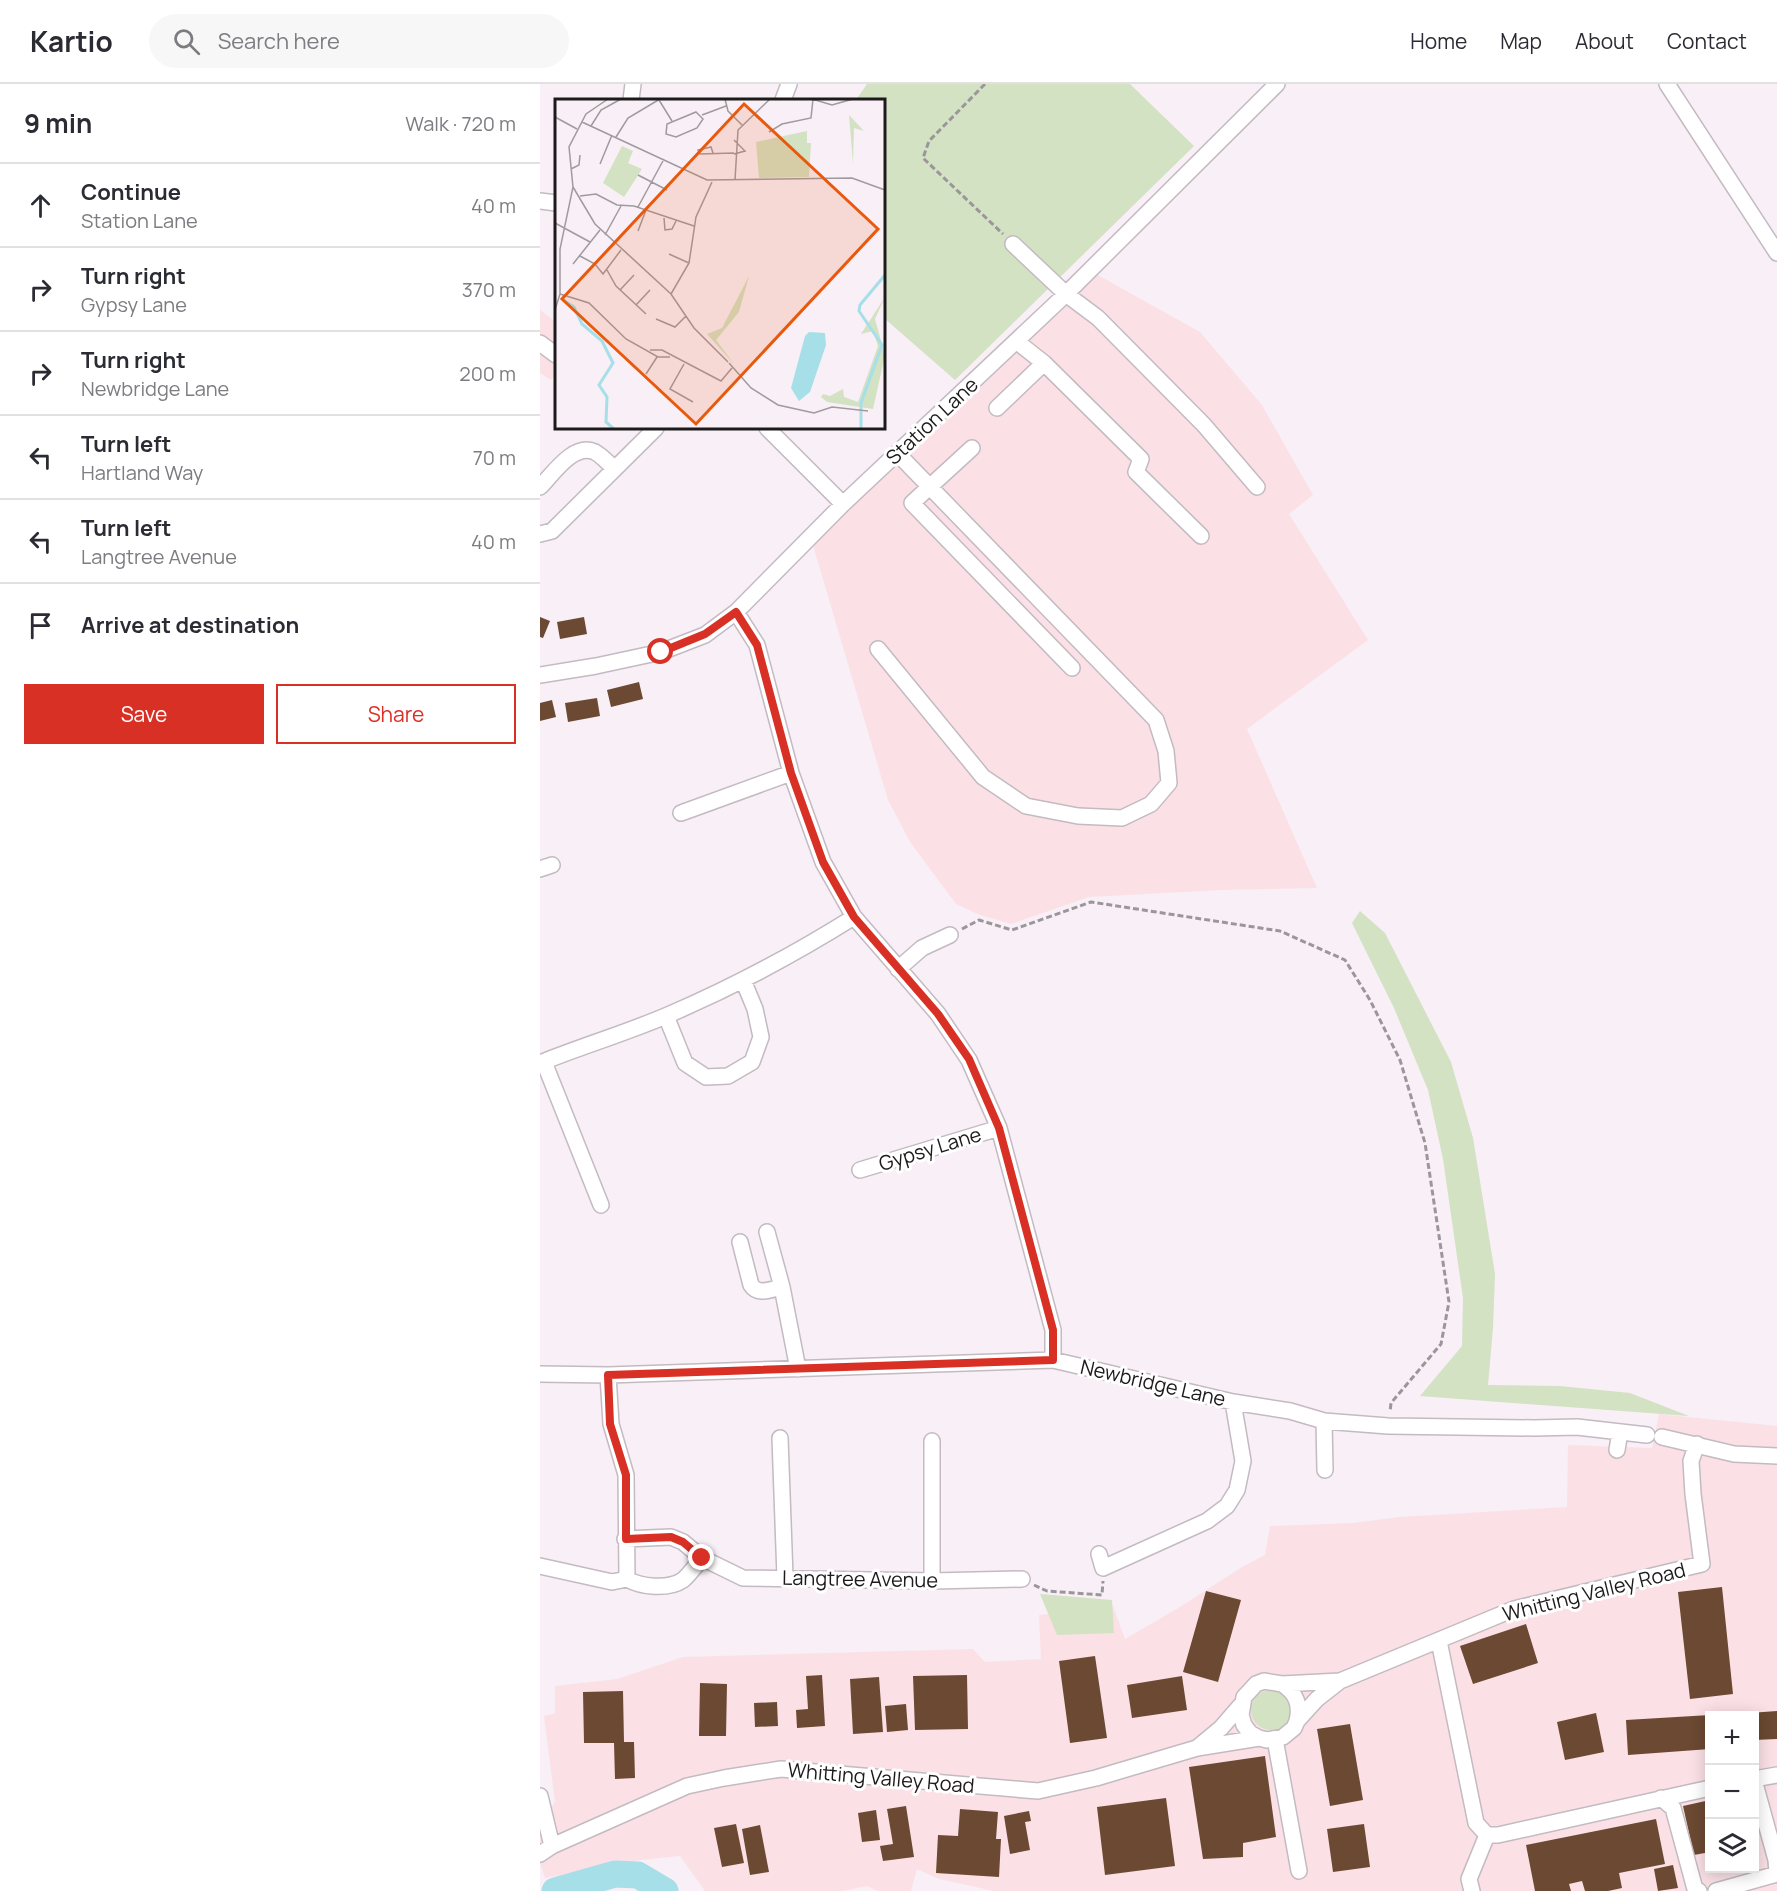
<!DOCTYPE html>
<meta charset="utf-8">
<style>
body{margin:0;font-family:Manrope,sans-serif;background:#f7f7f7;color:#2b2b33}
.controls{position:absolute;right:18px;bottom:18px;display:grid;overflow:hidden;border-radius:0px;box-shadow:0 3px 15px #0003}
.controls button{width:54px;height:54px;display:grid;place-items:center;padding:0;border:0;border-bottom:2px solid #e1e1e2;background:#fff;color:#2b2b33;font:30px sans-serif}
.stop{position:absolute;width:18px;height:18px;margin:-14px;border:4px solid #d93025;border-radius:50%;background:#fff}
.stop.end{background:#d93025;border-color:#fff;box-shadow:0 2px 6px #0008}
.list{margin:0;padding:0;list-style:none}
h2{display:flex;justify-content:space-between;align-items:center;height:78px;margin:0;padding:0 24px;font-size:26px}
h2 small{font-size:20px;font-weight:400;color:#7c7c81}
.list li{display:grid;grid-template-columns:39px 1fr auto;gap:18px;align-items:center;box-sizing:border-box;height:84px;padding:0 24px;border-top:2px solid #e1e1e2}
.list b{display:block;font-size:22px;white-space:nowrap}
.list p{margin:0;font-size:20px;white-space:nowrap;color:#7c7c81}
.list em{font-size:20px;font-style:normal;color:#7c7c81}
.actions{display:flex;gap:12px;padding:18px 24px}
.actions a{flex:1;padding:14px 0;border:2px solid #d93025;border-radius:0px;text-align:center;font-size:21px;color:#d93025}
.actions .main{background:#d93025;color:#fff}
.icon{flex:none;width:33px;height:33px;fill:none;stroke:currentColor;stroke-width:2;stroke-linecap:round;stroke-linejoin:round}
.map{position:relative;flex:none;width:1237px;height:1807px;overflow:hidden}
header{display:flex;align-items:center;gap:36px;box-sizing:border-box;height:84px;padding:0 30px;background:#fff;border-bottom:2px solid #e1e1e2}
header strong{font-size:28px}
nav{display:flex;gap:33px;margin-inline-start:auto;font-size:21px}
.search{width:420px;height:54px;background:#f7f7f7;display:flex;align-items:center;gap:15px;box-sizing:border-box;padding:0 21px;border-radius:33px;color:#7c7c81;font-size:22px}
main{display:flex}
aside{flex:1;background:#fff}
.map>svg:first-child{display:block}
.industrial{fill:#fbe1e6;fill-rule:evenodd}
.green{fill:#d3e2c2}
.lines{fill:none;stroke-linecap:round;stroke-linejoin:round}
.river{stroke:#a7dfe9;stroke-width:27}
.building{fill:#6b4932}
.minor-casing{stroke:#c3bac2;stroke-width:18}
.path{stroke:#9c969b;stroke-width:3;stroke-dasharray:6 3;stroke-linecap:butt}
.minor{stroke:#fff;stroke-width:15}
.route{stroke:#d93025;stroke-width:8}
.labels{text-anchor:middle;stroke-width:6;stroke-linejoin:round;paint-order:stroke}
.street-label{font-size:20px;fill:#1d1a1c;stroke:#fff}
.inset-river{fill:none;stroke:#a7dfe9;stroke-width:3}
.inset-road{fill:none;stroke:#a09a9f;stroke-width:1.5}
.view{fill:#e8590c;fill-opacity:0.15;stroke:#e8590c;stroke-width:3}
.inset-edge{fill:none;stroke:#1d1a1c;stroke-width:3}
</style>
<header>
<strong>Kartio</strong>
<div class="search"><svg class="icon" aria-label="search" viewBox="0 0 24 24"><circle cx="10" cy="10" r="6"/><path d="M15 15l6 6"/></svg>Search here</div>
<nav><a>Home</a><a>Map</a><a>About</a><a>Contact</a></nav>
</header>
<main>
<aside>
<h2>9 min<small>Walk · 720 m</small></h2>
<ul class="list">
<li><svg class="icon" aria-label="ahead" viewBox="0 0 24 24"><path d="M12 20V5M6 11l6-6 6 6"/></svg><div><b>Continue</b><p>Station Lane</p></div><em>40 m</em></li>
<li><svg class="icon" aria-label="right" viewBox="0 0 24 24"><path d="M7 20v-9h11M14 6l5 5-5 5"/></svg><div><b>Turn right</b><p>Gypsy Lane</p></div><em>370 m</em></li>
<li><svg class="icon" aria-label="right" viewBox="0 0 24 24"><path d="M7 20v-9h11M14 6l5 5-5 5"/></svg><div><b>Turn right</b><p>Newbridge Lane</p></div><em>200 m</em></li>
<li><svg class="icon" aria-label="left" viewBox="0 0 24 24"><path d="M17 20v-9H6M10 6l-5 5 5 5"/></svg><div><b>Turn left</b><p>Hartland Way</p></div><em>70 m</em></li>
<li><svg class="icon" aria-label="left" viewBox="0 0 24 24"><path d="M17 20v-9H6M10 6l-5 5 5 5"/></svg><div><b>Turn left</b><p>Langtree Avenue</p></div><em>40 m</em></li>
<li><svg class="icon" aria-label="arrive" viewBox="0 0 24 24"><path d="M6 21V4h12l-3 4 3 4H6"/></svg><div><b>Arrive at destination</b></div></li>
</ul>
<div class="actions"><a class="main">Save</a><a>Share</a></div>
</aside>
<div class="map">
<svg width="1237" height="1807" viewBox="0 0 1237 1807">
<rect width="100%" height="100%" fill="#f8eff7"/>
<path class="industrial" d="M556,190l104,58 62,73 51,90 -24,19 79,126 -121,89 70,159 -95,2 -133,7 -78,27 -31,-9 -24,-11 -46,-62 -22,-42 -76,-258z
M0,226l16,12v50l-5,8 -11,-7z
M1119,1330l118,12v465h-783l-55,-12 -22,-10 -6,22h-33l-11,-5 -24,5h-138l-25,-35 -39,4 -96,18 -5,-15v-40l15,-21 -11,-86 11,-3v-27l62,-7 66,-22 290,-8 12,13 56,-3 -2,-44 74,-9 12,33 55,-32 62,-40 23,-12 5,-29 84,-3 45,-6 168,-10 1,-62 84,3zM1170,1632h44v152h-44z"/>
<path class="green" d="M327,0h263l64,62 -239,234 -71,-62v-218h-28z
M820,827l25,22 66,129 22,76 22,136 -2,54 -5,57 72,1 70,7 59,23 -269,-20 42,-50 1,-48 -20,-139 -15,-69 -34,-82 -42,-85z
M500,1510l72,6 2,33 -57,2z
M711 1626a20 20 0 1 1 40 0a20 20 0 1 1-40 0Z"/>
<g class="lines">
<path class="river" d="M15,1807l60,-17 23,1 27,16"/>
</g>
<path class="building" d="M0,533l10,4 -7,17 -3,-1z
M44,533l3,17 -27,5 -3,-17z
M99,598l4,17 -32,8 -4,-17z
M57,614l3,18 -32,6 -3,-19z
M12,616l4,17 -16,4v-18z
M1182,1503l11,107 -43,5 -12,-107z
M666,1507l35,9 -23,82 -35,-10z
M986,1540l12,39 -65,21 -13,-38z
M555,1572l12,82 -37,5 -11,-82z
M282,1591l3,51 -28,2 -1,-18 12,-1 -2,-33z
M427,1591l1,54 -53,1 -2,-54z
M642,1592l5,34 -55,8 -5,-33z
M339,1593l4,55 -30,2 -3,-55z
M160,1599l27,1 -1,52h-27z
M83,1607l1,51h10l1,36 -20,1 -1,-36h-30l-1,-51z
M237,1618l1,24 -23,1 -1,-24z
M366,1620l2,26 -21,2 -2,-26z
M1237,1627v28l-23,1v-24h-18v-2z
M1056,1629l8,39 -39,8 -8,-38z
M1170,1631v34l-82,6 -2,-35z
M810,1640l13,76 -33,6 -13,-77z
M725,1672l11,81 -33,6v14l-40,2 -14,-92z
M626,1714l9,68 -70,9 -8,-68z
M1170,1716v52l-16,3 -11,-49z
M366,1722l8,51 -31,4 -3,-15 13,-2 -6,-35z
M420,1725l38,3 -2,27h5l-2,38 -63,-4 2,-38 20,1z
M336,1726l4,30 -18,2 -4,-29z
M489,1727l2,10 -6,1 5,28 -20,4 -6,-38z
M1116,1735l9,45 -46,9 3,15 -14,3h-23l-3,-10 -13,3 2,7h-36l-9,-46z
M196,1740l8,39 -22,4 -8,-39z
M824,1740l6,43 -37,5 -6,-43z
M220,1741l9,47 -19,3 -8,-46z
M1133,1781l5,23 -20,3 -4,-22z"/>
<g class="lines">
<g class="minor-casing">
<path id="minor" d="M1127,0l110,169
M91,16l2,-16
M243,16l6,-16
M0,117l16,2
M473,160l53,50 32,24 106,107 53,62
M476,257l28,22 97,96 -5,13 65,64
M0,259l16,12
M457,324l47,-45
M227,344l76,76
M432,364l-60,55 160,165
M0,403c13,-13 34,-45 55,-35 7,4 13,11 19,16
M0,450l12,-3 104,-103
M196,528l21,33 34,128 32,89 31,55 84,97 31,46 30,68 54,202v30
M338,565l105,128 43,29 52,10 44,2 29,-14 18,-21 -3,-32 -10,-31 -259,-267
M0,591l56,-9 65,-14 44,-17 31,-23 107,-108 223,-210 211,-210
M141,729l110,-40
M0,785l12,-4
M358,885l24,-21 28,-13
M126,932l19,47 21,14 22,-1 24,-14 9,-25 -6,-28 -12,-29
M4,978l57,143
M0,979c42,-17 86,-30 128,-48 65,-28 127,-61 186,-98
M320,1086l139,-42
M227,1148l15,55
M200,1158l11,43c7,11 20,4 31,2l16,82
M0,1290l68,1 445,-15 180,42 57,9 34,10 64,5 146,2 43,-1 70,8
M784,1337l1,49
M1122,1353l72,17 43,2
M240,1354l5,139
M392,1357v140
M1077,1366l3,-18
M85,1455l46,-2 12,5 19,16 41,20 189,3 90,-2
M559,1470l4,14 104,-47 20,-15 10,-16 6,-29 -10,-59
M0,1482l72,16 15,-3 -1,-104 -15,-51 -3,-49
M87,1495c14,8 41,11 56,1 7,-6 13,-15 19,-22
M899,1557l37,182 11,12h11l212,-47
M800,1597l-23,18 -20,22 -3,7 -11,9 -16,3 -8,-2 -9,-5 -6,-8 -3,-10 3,-18 12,-13 8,-3 18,3 58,-3 174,-72 188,-45 -9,-70 -2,-33 6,-17
M742,1600c14,9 19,20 15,37
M735,1655l24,132
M658,1663l23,-19 20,-23
M1214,1695l23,-4
M0,1712l12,50
M1121,1714l12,10 22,81 4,2
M0,1770l12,-8 135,-60 37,-8 57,-9 257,22 58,-13 101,-30 62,-10
M932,1807l-3,-12 18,-44
M1176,1807l61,-17 -1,-14 -22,-80"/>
</g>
<path class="path" d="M445,0l-56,57 -6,17 80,76
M422,845l17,-9 33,10 79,-28 189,29 65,29 25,40 30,60 25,83 24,159 -8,42 -50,59 -1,9
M494,1501l13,6 55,4 1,-14"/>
<use href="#minor" class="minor"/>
</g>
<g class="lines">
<path class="route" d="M121,568l44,-18 31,-22 21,33 34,128 32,89 31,55 84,97 31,45 30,69 54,202v30l-445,15 2,49 16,51v64l45,-2 12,5 19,16"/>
</g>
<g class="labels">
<g class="street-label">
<text transform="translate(392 337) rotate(-43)" y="7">Station Lane</text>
<text transform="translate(390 1065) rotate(-17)" y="7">Gypsy Lane</text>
<text transform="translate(613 1299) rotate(13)" y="7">Newbridge Lane</text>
<text transform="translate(320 1495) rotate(1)" y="7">Langtree Avenue</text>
<text transform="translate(1054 1508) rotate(-14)" y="7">Whitting Valley Road</text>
<text transform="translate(341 1694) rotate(5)" y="7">Whitting Valley Road</text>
</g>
</g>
<g transform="translate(15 15)">
<rect width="330" height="330" fill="#f8eff7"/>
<path d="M294,16l15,16 -10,-3 -1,36zM252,32v12h4l-2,34 -50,1 -3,-36zM67,47l11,5 -5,12 14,6 -18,28 -21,-14zM194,177l-10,36 -23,28 18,24 -27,-30 15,-6zM330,198l-10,22 10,36 -12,54 -46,-7 -6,-5 2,-3 7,2 13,-7 1,8 14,5 20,-56 -5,-15 -12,3z" fill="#d3e2c2"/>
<path d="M254,233l16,1 1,12 -16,47 -11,9 -8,-13 14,-52z" fill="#a7dfe9"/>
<path class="inset-river" d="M8,201l11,7 8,17 20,17 11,22 -14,22 8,12 -1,25 8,7M306,330v-26l21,-58 -23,-34 1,-6 25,-30"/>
<path class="inset-road" d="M170,0l3,12 14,14M257,0l20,6 21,-6M104,1l13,21M141,13l7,7 -6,9 -21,9 -10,-3 1,-10zM147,16l24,-9M0,18l22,12M27,23l125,58 145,-2 33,12M36,27l10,-16 20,-11M214,33l13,-8 29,-6 2,-19M61,38l12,-19 32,-19M158,54l-2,-6 -13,3 2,4 34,-1M179,55l11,-3 -11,-11M45,65l12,-29M16,70l8,-4 1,-10M83,76l29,15M180,81l3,-50 32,-31M18,88l22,37 76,70 23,34 34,34M25,97l16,-2 21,11 17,1 60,20M83,108l26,-48M109,119l1,12 7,-1 4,-8M0,124l35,19M83,132l8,-21M50,136l16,-29M114,155l20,9M25,157l15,8 8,10 18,-24M18,165l27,-34M52,171l9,16 30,28M65,191l14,-15M5,195l29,9 37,36 32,18h12M116,195l18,-31 7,-46 16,-35M81,206l14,-15M0,211l5,-16v-45l13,-62 -4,-40 17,-33 22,-15M101,220l19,8 11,-11M95,251h12l59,31 11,-13M174,264l22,25 27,17 36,8 18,-6 36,4M129,265l-14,25 23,13M91,275l11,-17"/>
<path class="view" d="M189,5l134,125 -182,195 -134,-125z"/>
<rect width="330" height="330" class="inset-edge"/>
</g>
</svg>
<div class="controls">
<button>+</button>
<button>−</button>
<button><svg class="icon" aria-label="layers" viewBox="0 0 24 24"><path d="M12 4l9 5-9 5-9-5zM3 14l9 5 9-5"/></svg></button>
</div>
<div class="stop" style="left:121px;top:568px"></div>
<div class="stop end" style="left:162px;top:1474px"></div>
</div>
</main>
